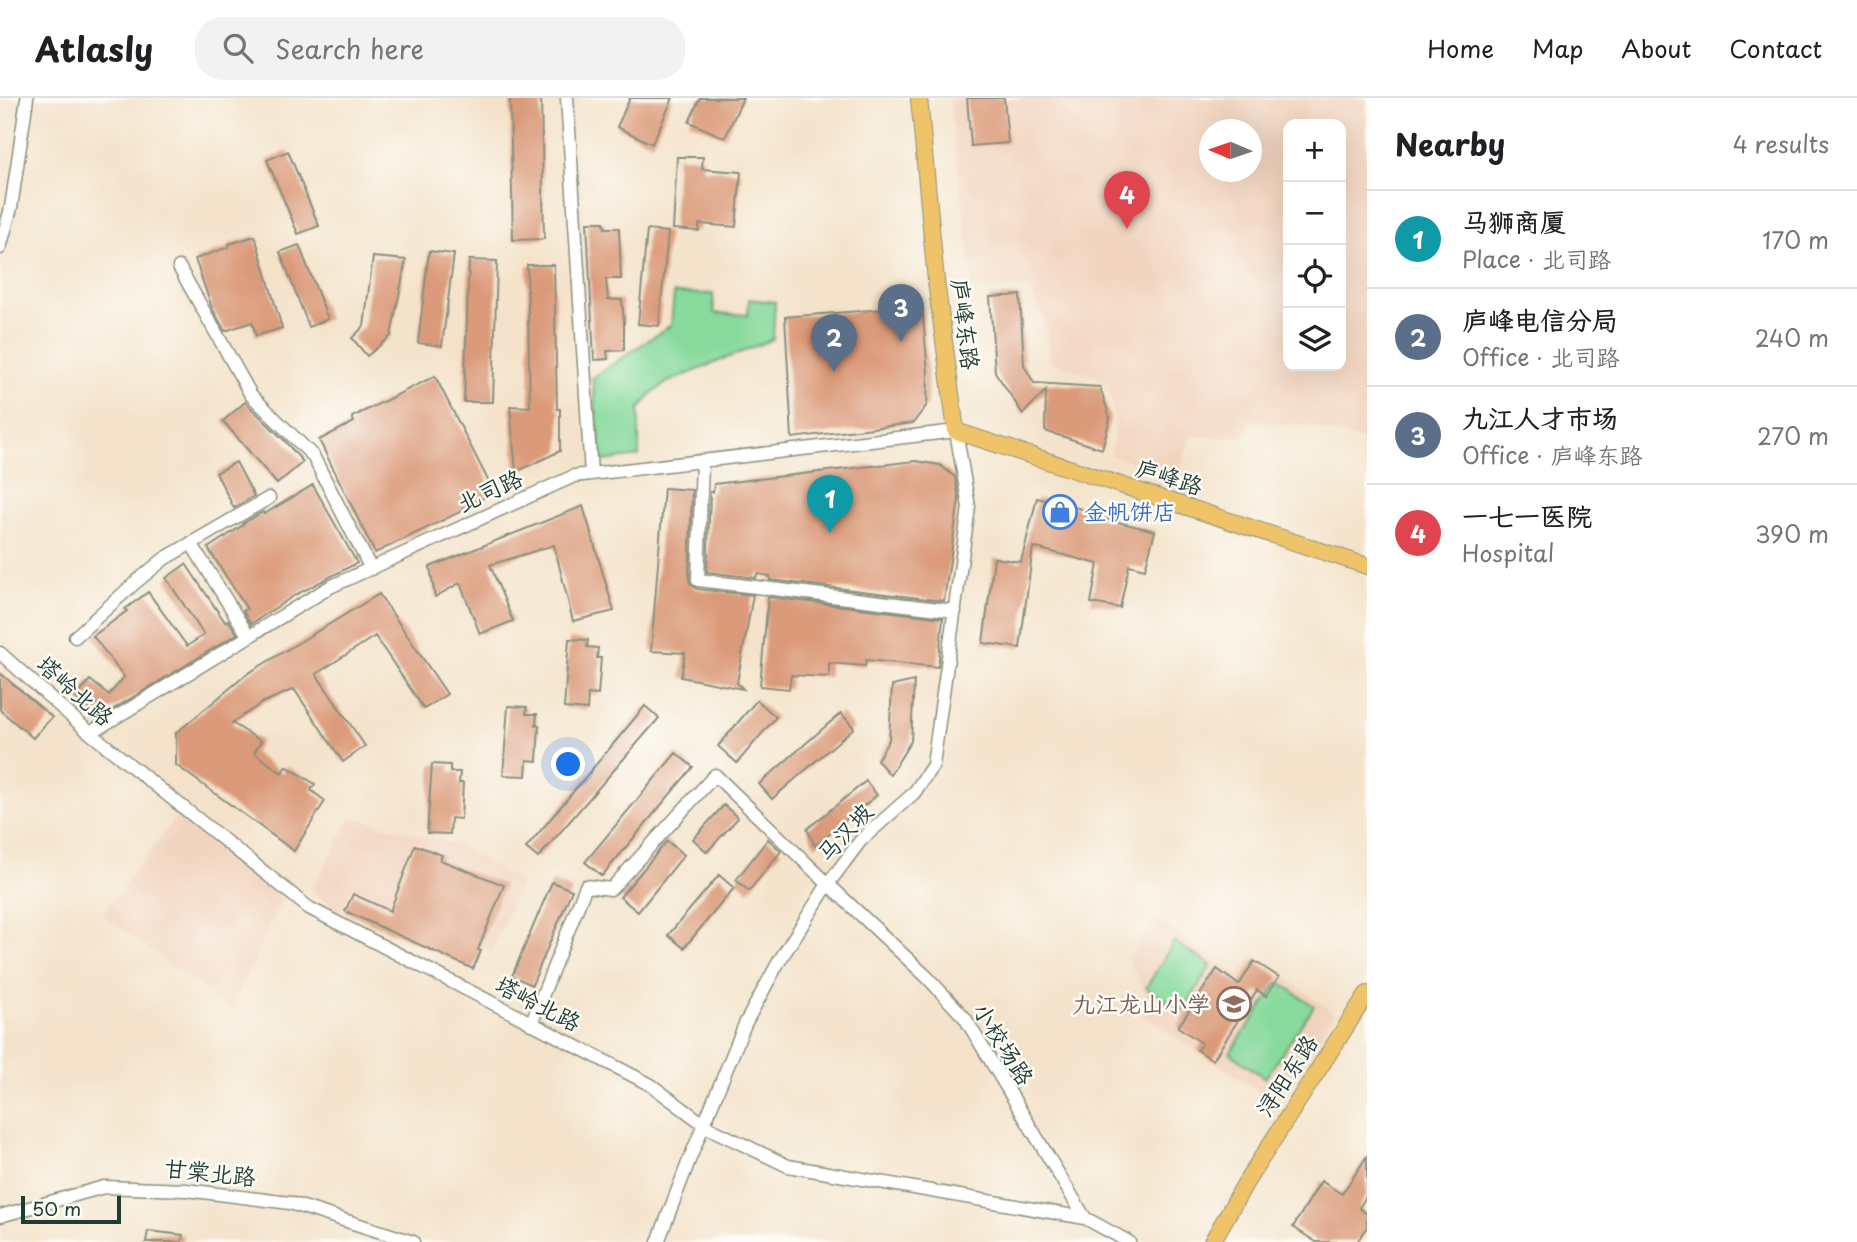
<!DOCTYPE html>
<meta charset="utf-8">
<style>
body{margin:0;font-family:"Playpen Sans","LXGW WenKai TC",sans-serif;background:#f2f2f2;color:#202124}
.controls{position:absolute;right:21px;top:21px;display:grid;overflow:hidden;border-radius:14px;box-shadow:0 7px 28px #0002}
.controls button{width:63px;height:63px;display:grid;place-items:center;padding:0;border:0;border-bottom:2px solid #e0e0e0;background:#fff;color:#202124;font:35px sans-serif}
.compass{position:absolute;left:1199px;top:21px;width:63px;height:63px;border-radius:50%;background:#fff;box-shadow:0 7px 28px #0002;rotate:272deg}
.scale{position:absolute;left:21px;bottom:18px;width:100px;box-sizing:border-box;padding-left:7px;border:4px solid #1f3d34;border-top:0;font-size:19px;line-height:24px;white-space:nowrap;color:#1f3d34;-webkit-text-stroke:5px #fdfcf7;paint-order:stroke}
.you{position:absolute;left:569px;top:667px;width:24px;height:24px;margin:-18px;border:5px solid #fff;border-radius:50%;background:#1a73e8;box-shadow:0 0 0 10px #1a73e833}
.badge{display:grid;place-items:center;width:46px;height:46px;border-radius:50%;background:#111827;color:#fff;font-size:23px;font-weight:700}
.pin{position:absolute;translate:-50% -58px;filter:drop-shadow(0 2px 4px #0008)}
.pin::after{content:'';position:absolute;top:37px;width:24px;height:21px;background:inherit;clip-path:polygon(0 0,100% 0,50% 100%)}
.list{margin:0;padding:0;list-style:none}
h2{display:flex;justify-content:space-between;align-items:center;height:91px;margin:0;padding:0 28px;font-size:30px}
h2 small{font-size:23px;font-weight:400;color:#757577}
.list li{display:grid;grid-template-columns:46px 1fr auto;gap:21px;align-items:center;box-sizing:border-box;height:98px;padding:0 28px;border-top:2px solid #e0e0e0}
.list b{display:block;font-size:26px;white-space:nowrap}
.list p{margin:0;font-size:23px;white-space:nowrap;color:#757577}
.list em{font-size:23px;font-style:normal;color:#757577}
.icon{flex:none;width:38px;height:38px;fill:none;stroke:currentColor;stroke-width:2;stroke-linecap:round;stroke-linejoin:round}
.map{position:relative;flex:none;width:1367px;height:1144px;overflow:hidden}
header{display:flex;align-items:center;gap:42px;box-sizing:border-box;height:98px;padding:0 35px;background:#fff;border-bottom:2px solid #e0e0e0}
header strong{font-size:33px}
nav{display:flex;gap:38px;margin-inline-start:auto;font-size:24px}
.search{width:490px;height:63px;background:#f2f2f2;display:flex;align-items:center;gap:18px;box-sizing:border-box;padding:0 24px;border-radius:28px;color:#757577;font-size:26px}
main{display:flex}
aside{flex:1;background:#fff}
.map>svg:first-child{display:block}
.built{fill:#f2d4be;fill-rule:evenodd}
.green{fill:#88da9c;stroke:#548c68;stroke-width:2}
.building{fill:#db9b7a}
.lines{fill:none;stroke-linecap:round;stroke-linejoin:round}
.minor-casing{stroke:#8a907f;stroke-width:15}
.major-casing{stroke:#8a907f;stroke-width:18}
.minor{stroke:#fff;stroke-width:12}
.major{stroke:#efc469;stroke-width:16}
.labels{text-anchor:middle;stroke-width:5;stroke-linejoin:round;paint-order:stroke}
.street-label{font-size:23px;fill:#1f3d34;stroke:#fdfcf7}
.shop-label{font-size:23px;fill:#366cbe;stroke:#fdfcf7;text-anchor:start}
.education-label{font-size:23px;fill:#785e54;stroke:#fdfcf7;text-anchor:end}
</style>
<header>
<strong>Atlasly</strong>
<div class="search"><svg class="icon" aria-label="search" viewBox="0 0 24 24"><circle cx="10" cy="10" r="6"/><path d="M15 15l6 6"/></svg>Search here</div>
<nav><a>Home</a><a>Map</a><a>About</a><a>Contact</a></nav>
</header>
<main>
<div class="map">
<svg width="1367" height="1144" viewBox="0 0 1367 1144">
<rect width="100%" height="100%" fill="#fdfcf7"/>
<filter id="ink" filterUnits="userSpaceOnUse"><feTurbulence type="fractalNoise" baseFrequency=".0143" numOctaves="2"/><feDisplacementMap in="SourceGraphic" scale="14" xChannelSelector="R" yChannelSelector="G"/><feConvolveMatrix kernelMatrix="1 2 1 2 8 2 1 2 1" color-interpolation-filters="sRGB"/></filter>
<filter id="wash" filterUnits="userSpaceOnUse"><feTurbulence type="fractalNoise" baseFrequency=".00686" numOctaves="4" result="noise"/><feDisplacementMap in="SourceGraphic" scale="28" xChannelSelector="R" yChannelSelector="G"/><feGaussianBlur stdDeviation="1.57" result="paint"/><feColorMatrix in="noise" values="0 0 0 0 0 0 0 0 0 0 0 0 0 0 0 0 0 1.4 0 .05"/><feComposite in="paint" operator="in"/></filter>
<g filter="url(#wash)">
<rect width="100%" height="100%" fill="#f4e3ca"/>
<path class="built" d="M949,0h418v344l-44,-12 -73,-11 -5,19 -55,-2 -11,39 -68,-20 4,-33 -7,-41 -58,-20 -5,-37 -15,-35 -57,-2zM1288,26h53v242h-53zM1210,32h42v42h-42z
M176,719l106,82 -51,111 -129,-96z
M351,719l109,29 61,36 -29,69 -92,-37 -49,-25 -11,23 -29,-21z
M1155,821l83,57 15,-21 82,58 -60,88 -132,-85 3,-21 -18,-36z"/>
<path class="green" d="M674,195l39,1 1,19 34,2 1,-16 26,3 -2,37 -105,43 -17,12 -12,16v46l-37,5 -10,-83 79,-53z
M1174,844l37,23 -28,46 -37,-23z
M1279,884l35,24 -49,72 -35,-25z"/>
<g id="blocks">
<path class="building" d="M510,0h31l3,141 -31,1z
M630,0h43l-21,46 -35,-17z
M700,0h43l-18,40 -36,-16z
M967,0h37l4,45 -37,3z
M288,53l31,75 -21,8 -31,-74z
M677,59h26l-1,12 39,3 -5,55 -37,-3v7l-26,-2z
M587,124h17l1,6h14l2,51h-15l2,20 14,1 2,22v28l-17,1 1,8 -14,1z
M647,132l21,2 -9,94 -21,-2z
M255,138l27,92 -26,8 -4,-14 -27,9 -13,-23 -17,-49 34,-12v-3z
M299,147l29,74 -19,8 -29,-75z
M429,153l25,3 -12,92 -24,-3z
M373,159l33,3 -15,76 -24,20 -15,-18 12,-12z
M469,162l28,1 -4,141h-29z
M527,167h27l3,144h3v42l-44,21 -6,-66 20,1z
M1020,197l4,70 10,18 66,4 10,31 -8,31 -57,-18 1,-41 -23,24 -28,-42 -5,-75z
M922,208l6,67 -1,32 -14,18 -121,15 -7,-121z
M435,278l59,116 -31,17 1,1 -89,43 -56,-113 35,-18 -2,-5z
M245,304l40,39 18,21 -26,22 -54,-63z
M915,363l25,4 15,12 4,22 -15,102 -174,-21v-4l-13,-2 -1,4 -49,-6 3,-80h3l1,-8z
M236,364l18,34 -20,12 -18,-35z
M313,387l44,78 -62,32 -44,29 -8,-13 4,-2 -39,-61 35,-23 -1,-1 21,-12 1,2z
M664,390l28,2 -3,90 2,4 6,5 56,6 -16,88 6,6 -62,-12 4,-24 -34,-2z
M1037,400l57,14 -1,4 62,15 -10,38 -16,-4 -9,43 -29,-5 7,-39 -65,-17 -13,101 -37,-5 11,-85 27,4z
M583,408l31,105 -41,10 -19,-76 -64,20 23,56 -33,13 -20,-51 -25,14 -5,-30z
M186,466l39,58 3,-2 9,14 -132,80 -13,-2 -16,-14 14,-18 19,15 15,-18 -31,-41 34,-25 -2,-2 23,-17 39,54 17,-11 -38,-57z
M379,496l68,100 -23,15 -49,-73 -59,38 49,72 -22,16 -49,-73 -32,14 -30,20 29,18 -7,12 28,20 4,-7 29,18 -4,6 14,11 -31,50 -118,-86v-32l71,-59z
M768,499l175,21 -5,49 -72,-7 -1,6 -36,-3v14l-38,-2 -2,14 -29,-3z
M569,541l19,1 -1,7 11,1 -1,10h4l-3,37 -10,-1 -1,16 -23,-2z
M0,575l52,44 -19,21 -33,-28z
M914,583l-3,60 -21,34 -13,-15 12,-20 3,-54z
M757,602l19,17 -39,46 -19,-17z
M508,608l19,1 -1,7h11l-1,11h3l-2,36 -10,-1 -1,16 -23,-1z
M645,608l14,12 -121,140 -12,-10z
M841,615l13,15 -82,71 -13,-15z
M676,655l17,14 -91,109 -17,-14z
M432,666l18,1v7h10l-1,11h4l-2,36 -10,-1 -1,16 -23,-1z
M866,683l11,14 -62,51 -8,-17z
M724,707l14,13 -31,34 -14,-13z
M768,741l13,12 -32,40 -13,-11z
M667,743l17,14 -46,57 -18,-15z
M415,747l27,10 -2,5 64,25 -26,65 3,1 -8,18 -128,-58 8,-17 37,17z
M719,777l15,13 -50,60 -16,-13z
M552,784l20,8 -40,95 -20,-9z
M1254,863l25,16 -13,19 -9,-6 -44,70 -16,-10 5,-7 -24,-16 39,-58 22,16z
M1367,1058v39l-8,13 8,6v13l-10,15h-41l-23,-15 28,-46 21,13z
M148,1133l35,4 -1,7h-36z"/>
</g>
</g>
<g filter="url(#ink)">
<use href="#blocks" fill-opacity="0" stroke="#8a907f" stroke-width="2"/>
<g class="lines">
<g class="minor-casing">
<path id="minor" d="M567,0l24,376
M0,150l11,-40 16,-110
M179,169l72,128 62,61 58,113
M702,363l-4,119 257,31
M191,445l58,94
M75,539l61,-55 28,-23 105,-61
M0,555l90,80 219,175 342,177 58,43 79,38 297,52 44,24
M90,635l240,-146 244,-111 382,-45 13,76 -36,258 -19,28 -53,47 -33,44 -50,79 -33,61 -57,139 -30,79
M531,926l55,-138 25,3 104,-114 113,109 99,93 38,41 120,200
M0,1118l104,-29 82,3 104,13 123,39"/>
</g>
<g class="major-casing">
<path id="major" d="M919,0l17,183 20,150 411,135
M1212,1144l34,-60 121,-188"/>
</g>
<use href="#minor" class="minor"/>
<use href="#major" class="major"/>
</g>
</g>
<defs>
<g id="shop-ring" transform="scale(1.75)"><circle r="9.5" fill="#fdfcf7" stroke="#3f7fe0" stroke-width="1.5"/><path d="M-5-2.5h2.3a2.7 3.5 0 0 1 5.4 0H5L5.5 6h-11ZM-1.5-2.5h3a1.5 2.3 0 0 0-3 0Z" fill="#3f7fe0"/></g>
<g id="school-ring" transform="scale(1.75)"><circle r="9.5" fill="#fdfcf7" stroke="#8d6e63" stroke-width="1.5"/><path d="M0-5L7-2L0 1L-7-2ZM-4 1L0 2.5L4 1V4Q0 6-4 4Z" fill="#8d6e63"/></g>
</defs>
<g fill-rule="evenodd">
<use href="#shop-ring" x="1060" y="414"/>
<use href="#school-ring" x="1234" y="906"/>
</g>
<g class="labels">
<g class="street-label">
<text transform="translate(965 226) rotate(83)" y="8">庐峰东路</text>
<text transform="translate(1169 379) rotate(18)" y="8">庐峰路</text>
<text transform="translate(490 393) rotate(-25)" y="8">北司路</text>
<text transform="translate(75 593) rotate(41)" y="8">塔岭北路</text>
<text transform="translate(845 735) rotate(-48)" y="8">马汉坡</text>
<text transform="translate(538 906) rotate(27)" y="8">塔岭北路</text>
<text transform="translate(1003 946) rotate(58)" y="8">小校场路</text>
<text transform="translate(1287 978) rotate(-57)" y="8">浔阳东路</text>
<text transform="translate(210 1075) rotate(6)" y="8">甘棠北路</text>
</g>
<g class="shop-label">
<text x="1084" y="422">金帆饼店</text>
</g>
<g class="education-label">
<text x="1210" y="914">九江龙山小学</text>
</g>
</g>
</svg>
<div class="controls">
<button>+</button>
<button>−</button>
<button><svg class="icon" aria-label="locate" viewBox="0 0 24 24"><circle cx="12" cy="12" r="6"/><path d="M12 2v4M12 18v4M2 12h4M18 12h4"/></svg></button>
<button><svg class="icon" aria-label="layers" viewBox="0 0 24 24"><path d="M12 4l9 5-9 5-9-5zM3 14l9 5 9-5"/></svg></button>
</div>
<svg class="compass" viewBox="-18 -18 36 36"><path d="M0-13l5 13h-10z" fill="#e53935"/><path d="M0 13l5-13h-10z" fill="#757577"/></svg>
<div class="scale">50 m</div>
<div class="you"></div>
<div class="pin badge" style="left:830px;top:435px;background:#0f9aa8">1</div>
<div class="pin badge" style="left:834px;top:274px;background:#5c6f8a">2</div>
<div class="pin badge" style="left:901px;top:244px;background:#5c6f8a">3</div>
<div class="pin badge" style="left:1127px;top:131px;background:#e0444e">4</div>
</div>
<aside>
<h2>Nearby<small>4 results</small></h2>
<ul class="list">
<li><span class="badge" style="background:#0f9aa8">1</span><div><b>马狮商厦</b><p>Place · 北司路</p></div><em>170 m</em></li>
<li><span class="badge" style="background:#5c6f8a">2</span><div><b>庐峰电信分局</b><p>Office · 北司路</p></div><em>240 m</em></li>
<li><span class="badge" style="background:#5c6f8a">3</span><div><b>九江人才市场</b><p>Office · 庐峰东路</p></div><em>270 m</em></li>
<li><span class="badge" style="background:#e0444e">4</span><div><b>一七一医院</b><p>Hospital</p></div><em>390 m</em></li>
</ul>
</aside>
</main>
